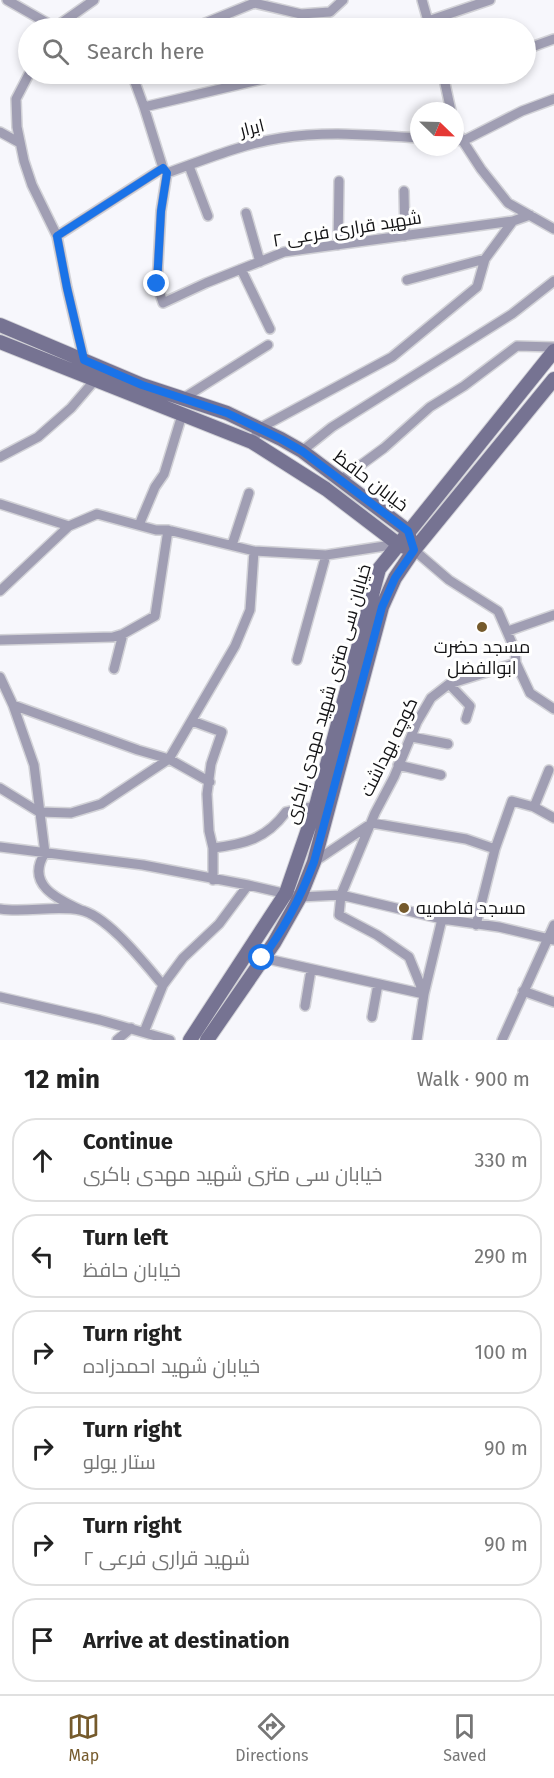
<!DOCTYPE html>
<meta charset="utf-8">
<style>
body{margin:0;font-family:"Fira Sans",Cairo,sans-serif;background:#f2f2f2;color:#222}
.compass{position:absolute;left:410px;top:102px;width:54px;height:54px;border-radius:50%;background:#fff;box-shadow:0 3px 9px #0003;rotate:113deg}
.stop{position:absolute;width:18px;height:18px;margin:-14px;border:4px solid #1a73e8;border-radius:50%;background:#fff}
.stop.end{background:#1a73e8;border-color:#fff;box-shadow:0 2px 6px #0008}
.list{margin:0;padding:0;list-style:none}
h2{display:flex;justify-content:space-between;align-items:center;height:78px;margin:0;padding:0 24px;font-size:26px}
h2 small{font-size:20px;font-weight:400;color:#767676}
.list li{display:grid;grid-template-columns:39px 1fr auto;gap:18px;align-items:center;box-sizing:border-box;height:84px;margin:0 12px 12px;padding:0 12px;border:2px solid #e0e0e0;border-radius:24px}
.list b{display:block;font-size:22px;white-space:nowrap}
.list p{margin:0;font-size:20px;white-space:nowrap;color:#767676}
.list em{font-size:20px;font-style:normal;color:#767676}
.icon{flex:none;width:33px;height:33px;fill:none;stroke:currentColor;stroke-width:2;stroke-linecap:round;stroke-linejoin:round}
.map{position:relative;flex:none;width:554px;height:1040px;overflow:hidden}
.search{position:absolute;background:#fff;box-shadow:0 3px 9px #0003;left:18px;right:18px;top:18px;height:66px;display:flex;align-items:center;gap:15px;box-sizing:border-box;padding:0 21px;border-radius:33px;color:#767676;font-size:22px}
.sheet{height:654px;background:#fff}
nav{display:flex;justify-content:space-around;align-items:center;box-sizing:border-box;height:84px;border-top:2px solid #e0e0e0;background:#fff;font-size:16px;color:#767676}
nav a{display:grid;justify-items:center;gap:3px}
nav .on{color:#755a2c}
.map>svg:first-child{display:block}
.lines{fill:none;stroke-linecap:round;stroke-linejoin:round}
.minor-casing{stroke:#d2d2d7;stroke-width:12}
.secondary-casing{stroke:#d2d2d7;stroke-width:16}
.minor{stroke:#a09eb3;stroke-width:9}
.secondary{stroke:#767392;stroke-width:14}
.route{stroke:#1a73e8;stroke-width:8}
.poi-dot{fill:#755a2c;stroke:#fff;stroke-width:2}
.labels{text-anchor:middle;stroke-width:6;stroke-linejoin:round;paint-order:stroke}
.street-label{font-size:18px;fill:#121214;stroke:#fff}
.poi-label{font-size:18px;fill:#121214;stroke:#fff}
</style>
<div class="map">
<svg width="554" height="1040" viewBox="0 0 554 1040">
<rect width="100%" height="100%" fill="#f7f7fc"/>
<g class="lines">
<g class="minor-casing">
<path id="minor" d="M7,0l49,28
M422,0l8,28
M428,21l62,-21
M58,28l2,-4 34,-24
M193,28l61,-25 47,11 29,-2 13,-12
M526,49l28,-10
M29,74l-13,25 1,28 7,34 8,24 25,51 10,52 17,72
M132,74l12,33 140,-33
M443,74l8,37
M445,79l15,-5
M144,107l19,61 4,5c37,-13 75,-29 114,-35 44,-7 94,-3 138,0
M455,129l26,40 27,34 46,26
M0,132l20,11
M457,140l6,1 59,-30 32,-12
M189,166l19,50
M167,173l-6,38 -4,73 6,19 43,-20 78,-31 229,-31 17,-6
M404,191l1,45
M246,213l14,49
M57,236l106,-68
M338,245l1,-64
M241,269l29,60
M407,280l78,-21
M182,399l86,-54
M252,442l8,-14 132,-71 85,-70 8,-28 28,-38
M302,451l30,-24 180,-113 42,-33
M0,457l38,-20 33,-29 24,-28
M339,481l45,-33 46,-41 34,-21 53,-40 37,1
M0,504l69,22
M139,525l16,-38 9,-13 18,-59
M232,545l17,-52
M414,550l35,30 49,31 17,39 1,13 14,30 24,16
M0,591l69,-65 28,-12 59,16h12l86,21
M508,631l46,-16
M0,640l113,-3 10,-3 32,-18 13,-86
M297,660l29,-105
M114,669l9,-35
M0,677l13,28 21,60 11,88c-20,31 12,46 36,57
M449,684l21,22 -4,13
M13,705l125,45 31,9 41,23
M192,721l30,11 -11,32 -4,30 2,37 4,17v32
M412,737l36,7
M398,765l43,10
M0,788l39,24
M534,807l15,-37
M39,812l32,1 30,-9 68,-45 66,-113 15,-36 4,-59 72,4 72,-11
M0,847l143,18 105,20 52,12 41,-2 101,24 57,8 55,13
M213,848c32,-4 53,-9 73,-36l30,-6
M314,862l58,-39 94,16 29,10
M0,909c26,4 54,-4 80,1 27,5 65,54 83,75l-19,47
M476,925l19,-76 17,-48 22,6 20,11
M263,958l161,36
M163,985l20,-27 36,-34 29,-39
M523,991l31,11
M424,994l-15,-37 -32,-22 -38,-20 2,-20 34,-82 19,-36 23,-55 14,-24 18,-14 67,-21
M0,997l100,23 70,20
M305,1006l6,-36
M372,1017l6,-33
M117,1040l14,-12
M417,1040l7,-46 18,-75
M502,1040l52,-115"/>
</g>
<g class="secondary-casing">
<path id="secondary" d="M0,325l142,60 85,28 54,26 21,12 106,80 2,9
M0,342l252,100 74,47 72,55 7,3
M190,1040l96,-147 30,-87 63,-237 175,-218
M207,1040l67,-97 26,-46 14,-35 68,-255 13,-29 19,-28 140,-171"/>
</g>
<use href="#minor" class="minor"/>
<use href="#secondary" class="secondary"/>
</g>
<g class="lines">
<path class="route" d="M157,284l4,-73 6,-38 -4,-5 -106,68 10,52 17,72 58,25 85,28 54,26 21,12 106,80 6,19 -19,28 -13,29 -68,255c-13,34 -29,67 -52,96"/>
</g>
<g class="poi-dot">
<circle cx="482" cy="627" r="6"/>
<circle cx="404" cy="908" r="6"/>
</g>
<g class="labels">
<g class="street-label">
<text transform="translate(252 128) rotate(-14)" y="6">ابرار</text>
<text transform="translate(347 229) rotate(-9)" y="6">شهید قراری فرعی ۲</text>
<text transform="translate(371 481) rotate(37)" y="6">خیابان حافظ</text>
<text transform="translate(328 694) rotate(-74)" y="6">خیابان سی متری شهید مهدی باکری</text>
<text transform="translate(389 747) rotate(-64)" y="6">کوچه بهداشت</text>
</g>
<g class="poi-label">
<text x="482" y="653">مسجد حضرت<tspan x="482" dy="21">ابوالفضل</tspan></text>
<text x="416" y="914" text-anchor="start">مسجد فاطمیه</text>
</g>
</g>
</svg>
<svg class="compass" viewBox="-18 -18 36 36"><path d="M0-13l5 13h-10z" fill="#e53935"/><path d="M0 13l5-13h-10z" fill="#767676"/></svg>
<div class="stop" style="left:262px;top:958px"></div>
<div class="stop end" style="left:157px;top:284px"></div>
<div class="search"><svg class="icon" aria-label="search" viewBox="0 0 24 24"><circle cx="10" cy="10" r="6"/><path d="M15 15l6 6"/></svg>Search here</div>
</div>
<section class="sheet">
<h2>12 min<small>Walk · 900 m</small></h2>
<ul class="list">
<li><svg class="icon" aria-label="ahead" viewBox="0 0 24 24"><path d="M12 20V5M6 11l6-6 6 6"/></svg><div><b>Continue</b><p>خیابان سی متری شهید مهدی باکری</p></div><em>330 m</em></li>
<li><svg class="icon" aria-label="left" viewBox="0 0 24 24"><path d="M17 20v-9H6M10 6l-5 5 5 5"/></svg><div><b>Turn left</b><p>خیابان حافظ</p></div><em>290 m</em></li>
<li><svg class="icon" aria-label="right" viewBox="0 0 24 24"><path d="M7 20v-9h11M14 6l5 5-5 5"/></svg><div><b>Turn right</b><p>خیابان شهید احمدزاده</p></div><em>100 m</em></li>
<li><svg class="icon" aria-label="right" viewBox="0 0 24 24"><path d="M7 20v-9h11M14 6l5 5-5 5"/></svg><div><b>Turn right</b><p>ستار یولو</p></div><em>90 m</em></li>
<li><svg class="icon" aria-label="right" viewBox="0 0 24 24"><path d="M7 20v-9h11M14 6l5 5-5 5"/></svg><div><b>Turn right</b><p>شهید قراری فرعی ۲</p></div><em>90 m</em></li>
<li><svg class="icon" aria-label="arrive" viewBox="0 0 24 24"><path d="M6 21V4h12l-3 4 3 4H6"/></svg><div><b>Arrive at destination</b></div></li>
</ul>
</section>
<nav>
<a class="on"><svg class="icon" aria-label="map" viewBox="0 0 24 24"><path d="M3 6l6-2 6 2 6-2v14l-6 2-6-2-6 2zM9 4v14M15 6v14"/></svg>Map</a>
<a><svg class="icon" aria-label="directions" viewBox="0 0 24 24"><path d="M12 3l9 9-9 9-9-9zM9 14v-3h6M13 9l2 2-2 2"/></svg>Directions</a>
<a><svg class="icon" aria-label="saved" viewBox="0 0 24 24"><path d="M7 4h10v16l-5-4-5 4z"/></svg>Saved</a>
</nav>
